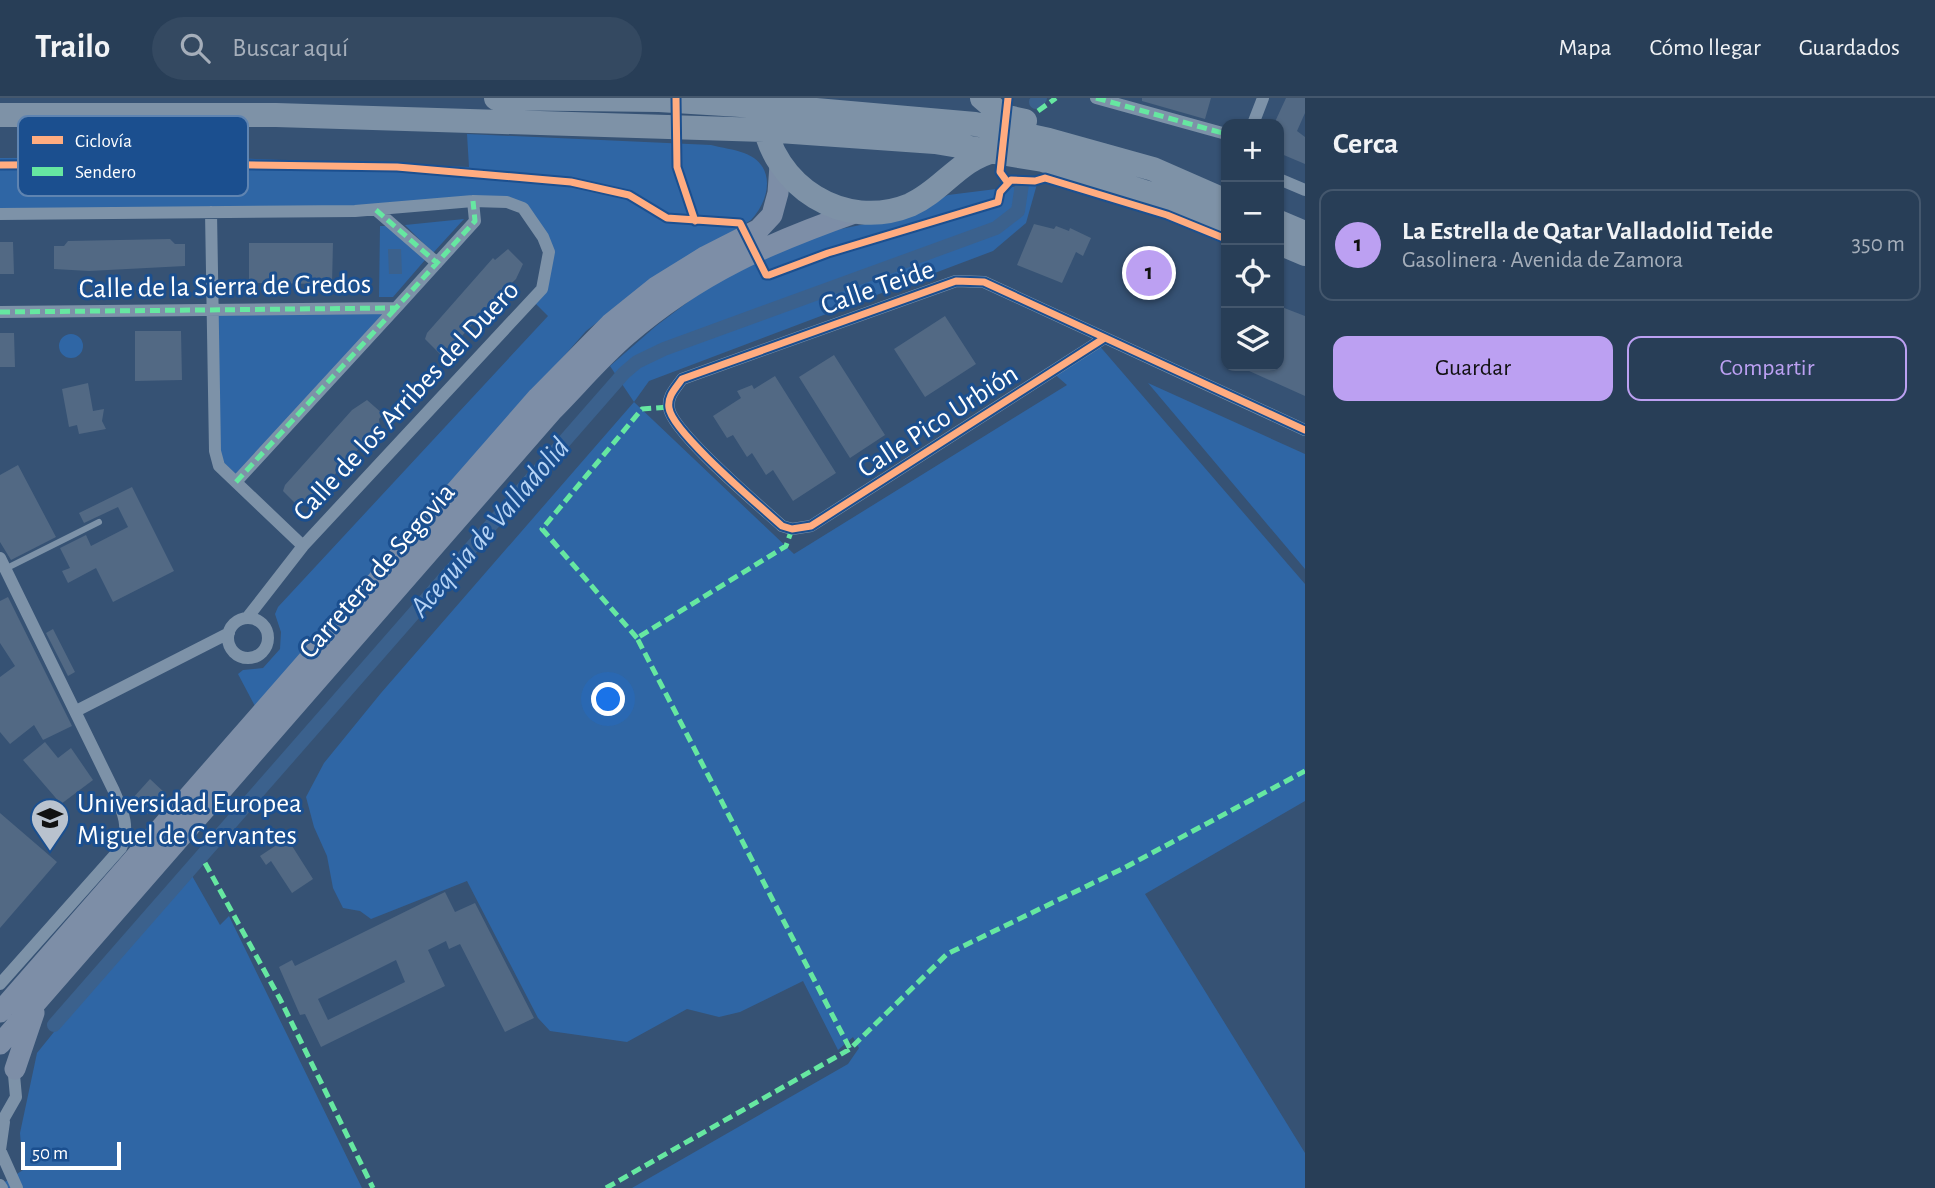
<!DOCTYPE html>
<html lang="es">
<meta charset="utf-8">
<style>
body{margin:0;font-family:"Alegreya Sans",sans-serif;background:#344961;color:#f1f3f6}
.controls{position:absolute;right:21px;top:21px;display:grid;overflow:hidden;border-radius:14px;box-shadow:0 2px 5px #0004}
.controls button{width:63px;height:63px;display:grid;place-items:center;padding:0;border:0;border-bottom:2px solid #44576d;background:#283e57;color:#f1f3f6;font:35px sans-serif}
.scale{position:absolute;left:21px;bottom:18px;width:100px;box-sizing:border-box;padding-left:7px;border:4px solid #fff;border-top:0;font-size:19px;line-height:24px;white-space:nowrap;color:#fff;-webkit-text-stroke:5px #1b4f8f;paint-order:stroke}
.you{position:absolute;left:609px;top:602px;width:24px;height:24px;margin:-18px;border:5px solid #fff;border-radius:50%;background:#1a73e8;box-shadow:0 0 0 10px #1a73e833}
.badge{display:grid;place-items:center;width:46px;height:46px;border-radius:50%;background:#bca0f2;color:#111;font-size:23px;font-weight:700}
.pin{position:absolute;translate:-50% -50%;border:4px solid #fff;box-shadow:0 2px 7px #0006}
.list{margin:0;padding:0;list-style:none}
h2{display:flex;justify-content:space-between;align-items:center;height:91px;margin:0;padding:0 28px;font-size:30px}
h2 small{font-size:23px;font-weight:400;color:#a5aeba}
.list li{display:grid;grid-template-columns:46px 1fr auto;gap:21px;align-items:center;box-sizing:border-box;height:112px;margin:0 14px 14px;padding:0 14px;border:2px solid #44576d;border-radius:14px}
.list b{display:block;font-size:26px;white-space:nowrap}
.list p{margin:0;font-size:23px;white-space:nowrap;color:#a5aeba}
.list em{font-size:23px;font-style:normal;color:#a5aeba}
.actions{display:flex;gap:14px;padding:21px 28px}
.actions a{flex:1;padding:16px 0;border:2px solid #bca0f2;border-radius:14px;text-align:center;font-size:24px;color:#bca0f2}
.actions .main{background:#bca0f2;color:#111}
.icon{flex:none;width:38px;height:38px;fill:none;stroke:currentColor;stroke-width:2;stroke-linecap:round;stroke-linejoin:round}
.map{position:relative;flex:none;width:1305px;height:1090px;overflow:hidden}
header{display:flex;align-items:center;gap:42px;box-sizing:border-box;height:98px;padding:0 35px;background:#283e57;border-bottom:2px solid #44576d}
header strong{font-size:33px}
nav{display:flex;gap:38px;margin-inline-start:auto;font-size:24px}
.search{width:490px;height:63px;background:#344961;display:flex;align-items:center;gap:18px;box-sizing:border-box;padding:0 24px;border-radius:38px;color:#a5aeba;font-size:26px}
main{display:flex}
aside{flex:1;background:#283e57}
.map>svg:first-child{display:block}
.green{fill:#2f66a5}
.water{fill:#3b618d}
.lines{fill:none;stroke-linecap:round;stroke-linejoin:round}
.canal{stroke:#3b618d;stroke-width:14}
.building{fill:#526984;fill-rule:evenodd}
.lane{stroke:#7d92a8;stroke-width:6}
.street{stroke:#7d92a8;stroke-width:12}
.primary{stroke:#7d8ea7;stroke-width:21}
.highway{stroke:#7e92a7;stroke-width:24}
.quiet{stroke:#66e7a1;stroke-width:5;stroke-dasharray:10 5;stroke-linecap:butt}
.cycleway-casing{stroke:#1b4f8f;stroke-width:11}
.cycleway{stroke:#ffac80;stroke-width:7}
.labels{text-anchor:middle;stroke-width:6;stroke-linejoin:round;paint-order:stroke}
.street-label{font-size:28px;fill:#fff;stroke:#1b4f8f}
.poi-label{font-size:28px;fill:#fff;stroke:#1b4f8f;text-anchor:start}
.water-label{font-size:30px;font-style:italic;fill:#b5d3f5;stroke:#1b4f8f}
.key{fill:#1b4f8f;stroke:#5f84b1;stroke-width:2}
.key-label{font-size:19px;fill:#fff}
</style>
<header>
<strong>Trailo</strong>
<div class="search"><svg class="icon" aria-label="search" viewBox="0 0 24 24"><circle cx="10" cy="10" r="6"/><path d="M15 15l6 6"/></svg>Buscar aquí</div>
<nav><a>Mapa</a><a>Cómo llegar</a><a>Guardados</a></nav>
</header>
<main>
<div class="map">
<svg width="1305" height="1090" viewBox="0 0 1305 1090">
<rect width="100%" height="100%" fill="#365274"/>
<path class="green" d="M467,36l244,11c11,3 23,4 33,8 33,12 26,47 7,67l-109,68 -56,43 -330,377 -18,-34 5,-4 20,-2 17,-19 1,-17 -6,-18 3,-7 270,-291 -16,-16 16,-33 -14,-47 -27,-18 -131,8 -376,4v-56l204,-1 265,10z
M1037,86l-11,39 -33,28 -344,130 -15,21 160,152 273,-169 -15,-13 45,-29 208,241v217l-160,93 160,259v35h-673l216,-124 11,-16 -6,-11 -15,13 -35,-69 -63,31 -21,5 -32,-8 -60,33 -77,-11 -12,-13 -71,-137 -96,38 -11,-8 -17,-3 -10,-20 -6,-32 -13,-29 -8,-30 18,-34 57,-70 253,-291 -24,-36 46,-40 61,-46 64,-33 50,-16 78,-16 39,-20z
M464,121l-31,34 -28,-28z
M380,128h8l37,34 -32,37h-14z
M396,210l-160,174 -17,-16 -5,-156z
M59 248a12 12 0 1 1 24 0a12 12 0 1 1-24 0Z
M1148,285l157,71v115z
M187,769l33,58 9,-9 133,272h-362v-3l23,-15 -3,-37 17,-80z"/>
<path class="water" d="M388,151h13l1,25h-13z"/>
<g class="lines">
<path class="canal" d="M1036,4l4,-4
M54,927l570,-652 13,-11 27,-13 332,-121 22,-17 4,-27"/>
</g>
<path class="building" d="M1142,0h69l-6,21 -63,-18z
M1286,0h19v15l-8,18 8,6v27l-26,-11v-29h-5z
M1034,126l20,5 2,-3 13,5 1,-3 21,10 -8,18 -7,-4 -14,31 -45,-18z
M170,141l5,5h10v22l-96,5 -35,-2v-23h10l4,-5z
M0,144h13l1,32h-14z
M249,145h84l-1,41 -83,-1z
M508,151l15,15 -7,15 -28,27 -33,38 -2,-1 -13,11 -15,-15 2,-6 66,-75 2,2z
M1147,155l18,7 -15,34 -18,-8z
M1279,208l26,10v80l-67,-30h41z
M945,218l31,48 -51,33 -31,-48z
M135,233h46l1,49 -47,1z
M0,235h14l1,34h-15z
M834,257l51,80 -35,23 -51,-81z
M775,278l61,97 -43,28 -20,-31 -7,5 -14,-22 -5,4 -14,-22 -6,3 -14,-22 28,-18 -4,-7 15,-6 2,4z
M88,285l5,28 11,-2 -2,12 4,8 -27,5 -2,-9 -8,2 -7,-38z
M367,302l16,14 -4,5 1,7 -71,76 -7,-1 -4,5 -15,-15 2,-6 67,-75z
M18,367l38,72 -45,23 -11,-18v-67z
M132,389l42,84 -61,31 -17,-34 -28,15 -6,-12 8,-3 -10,-20 26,-13 5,11 37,-19 -10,-20 -34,16 -5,-10z
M8,499l64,129 -29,14 -9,-15 -24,19 -10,-12v-55l15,-11 -15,-23v-42z
M53,531l22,43 -7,4 -22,-43z
M45,644l13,16 13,-10 22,32 -32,24 -38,-44z
M150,681l16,15 -18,20 -16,-15z
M0,715l57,49 -57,66z
M287,740l26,41 -21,14 -21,-32 -5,4 -6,-9z
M445,794l10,20 20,-9 59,115 -29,14 -45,-88 -11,5 -3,-8 -18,9 17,36 -124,61 -16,-33 -5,1 -21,-48 13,-7 3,6zM396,862l9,22 -77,38 -10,-21z"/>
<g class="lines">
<path class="lane" d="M5,471l94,-47"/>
<path class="street" d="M1096,0l130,36
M1253,26l10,-26
M1279,81l26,11
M376,112l61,53
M211,114l4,239 4,15 84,80
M0,116l355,-3 118,-10 34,1 16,6 20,29 6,15 -7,37 -239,257 -56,72
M0,214l396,-4 79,-87 -2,-20
M1103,241l-292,187 -19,3 -10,-3c-22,-20 -110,-94 -113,-118 -2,-12 7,-20 13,-29l274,-98 28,1 321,148
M236,384l160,-174
M0,460l114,233c9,21 16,35 7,57l-121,136
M228 540a20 20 0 1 1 40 0a20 20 0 1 1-40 0Z
M76,613l153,-78
M4,1024l-4,28 17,38
M0,1027l16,-28 -3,-33
M0,1087l2,3"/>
<path class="primary" d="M0,914l538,-615 72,-73 46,-37 50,-31 53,-27 13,-14 6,-22 2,-28
M0,946l552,-633c25,-25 48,-53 75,-76 72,-62 142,-92 230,-123
M15,971l19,-56"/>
<path class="highway" d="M496,0l163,2 146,9 170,15 74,16 104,29 73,32
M982,0l21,18 22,5
M0,17h276l489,15 170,12 108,18 130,41 53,21
M763,19c9,69 81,115 147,88 32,-14 49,-46 84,-54
M1279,124l26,11
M1279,145l26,11"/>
<path class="quiet" d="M1096,0l130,36
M1038,13l18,-13
M376,112l61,53
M0,214l396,-4 79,-87 -2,-20
M236,384l160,-174
M792,431l-6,17 -149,92 213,411
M637,540l-95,-109 100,-120 27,-2
M205,765l75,136 93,189
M606,1090l244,-139 97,-95 175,-85 183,-98"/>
<g class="cycleway-casing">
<path id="cycleway" d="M676,0l1,69 18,54
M1008,0l-8,74 8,11
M0,67l184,-1 213,3 174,15 58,13 38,23 73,5 26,52h3l59,-22 170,-51 2,-10 11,-12 24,1 10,-3 122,37 59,24
M1103,241l-292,187 -19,3 -10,-3c-22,-20 -110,-94 -113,-118 -2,-12 7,-20 13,-29l274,-98 28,1 321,148"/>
</g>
<use href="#cycleway" class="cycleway"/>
</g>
<defs>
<g id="university-pin" transform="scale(2.0125)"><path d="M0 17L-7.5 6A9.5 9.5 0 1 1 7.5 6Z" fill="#b9c2ce" stroke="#1b4f8f"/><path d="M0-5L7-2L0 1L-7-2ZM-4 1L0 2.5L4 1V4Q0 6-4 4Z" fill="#111"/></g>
</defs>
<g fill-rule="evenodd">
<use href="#university-pin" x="50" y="720"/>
</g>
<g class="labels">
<g class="street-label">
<text transform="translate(225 187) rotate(-1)" y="10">Calle de la Sierra de Gredos</text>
<text transform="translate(877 188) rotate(-19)" y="10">Calle Teide</text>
<text transform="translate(405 302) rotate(-47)" y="10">Calle de los Arribes del Duero</text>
<text transform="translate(937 322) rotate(-33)" y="10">Calle Pico Urbión</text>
<text transform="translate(376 472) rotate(-49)" y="10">Carretera de Segovia</text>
</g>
<g class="poi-label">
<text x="77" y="714">Universidad Europea<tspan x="77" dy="32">Miguel de Cervantes</tspan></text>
</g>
<g class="water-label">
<text transform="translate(489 429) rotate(-49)" y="10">Acequia de Valladolid</text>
</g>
</g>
<rect x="18" y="18" width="230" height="80" rx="10" class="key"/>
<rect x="32" y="38" width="31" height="8" fill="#ffac80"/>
<rect x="32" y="69" width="31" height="9" fill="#66e7a1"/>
<g class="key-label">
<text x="75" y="49">Ciclovía</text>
<text x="75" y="80">Sendero</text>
</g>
</svg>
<div class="controls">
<button>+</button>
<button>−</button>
<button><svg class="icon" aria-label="locate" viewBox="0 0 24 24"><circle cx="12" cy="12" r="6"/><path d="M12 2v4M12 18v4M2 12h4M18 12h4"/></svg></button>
<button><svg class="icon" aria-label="layers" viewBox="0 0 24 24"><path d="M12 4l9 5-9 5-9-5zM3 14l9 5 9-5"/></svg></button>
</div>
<div class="scale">50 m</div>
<div class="you"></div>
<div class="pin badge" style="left:1149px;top:175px">1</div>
</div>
<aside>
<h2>Cerca<small></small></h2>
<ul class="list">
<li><span class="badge">1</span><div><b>La Estrella de Qatar Valladolid Teide</b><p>Gasolinera · Avenida de Zamora</p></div><em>350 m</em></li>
</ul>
<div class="actions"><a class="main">Guardar</a><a>Compartir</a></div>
</aside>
</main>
